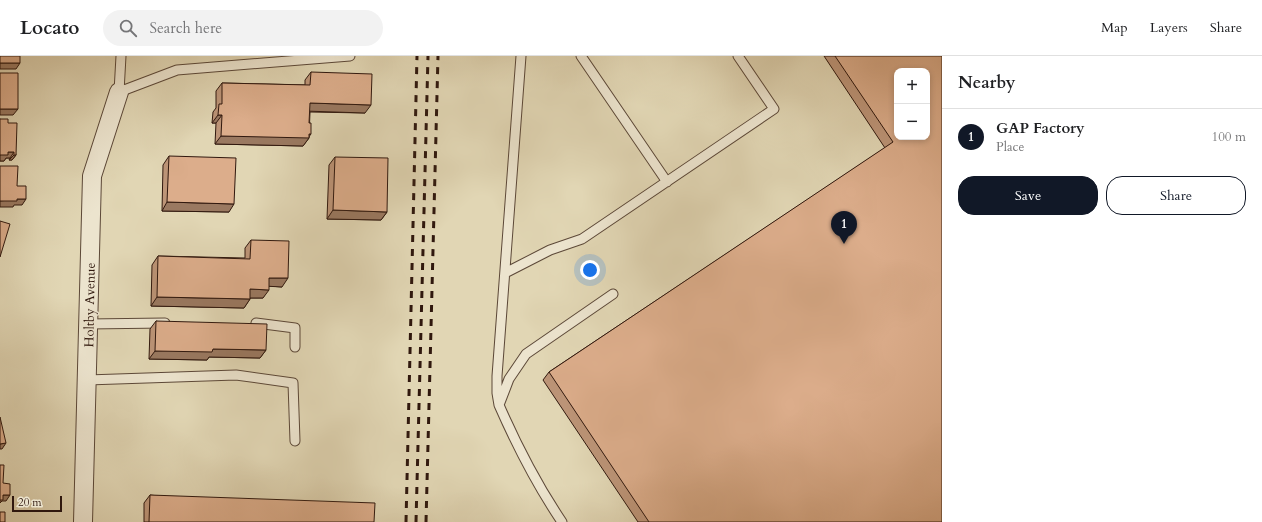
<!DOCTYPE html>
<meta charset="utf-8">
<style>
body{margin:0;font-family:Cardo,serif;background:#f2f2f2;color:#202124}
.controls{position:absolute;right:12px;top:12px;display:grid;overflow:hidden;border-radius:8px;box-shadow:0 2px 6px #0003}
.controls button{width:36px;height:36px;display:grid;place-items:center;padding:0;border:0;border-bottom:1px solid #e0e0e0;background:#fff;color:#202124;font:20px sans-serif}
.scale{position:absolute;left:12px;bottom:10px;width:50px;box-sizing:border-box;padding-left:4px;border:2px solid #30180e;border-top:0;font-size:11px;line-height:14px;white-space:nowrap;color:#30180e;-webkit-text-stroke:3px #ece4ce;paint-order:stroke}
.you{position:absolute;left:590px;top:214px;width:14px;height:14px;margin:-10px;border:3px solid #fff;border-radius:50%;background:#1a73e8;box-shadow:0 0 0 6px #1a73e833}
.badge{display:grid;place-items:center;width:26px;height:26px;border-radius:50%;background:#111827;color:#fff;font-size:13px;font-weight:700}
.pin{position:absolute;translate:-50% -33px;filter:drop-shadow(0 1px 2px #0008)}
.pin::after{content:'';position:absolute;top:21px;width:14px;height:12px;background:inherit;clip-path:polygon(0 0,100% 0,50% 100%)}
.list{margin:0;padding:0;list-style:none}
h2{display:flex;justify-content:space-between;align-items:center;height:52px;margin:0;padding:0 16px;font-size:17px}
h2 small{font-size:13px;font-weight:400;color:#757577}
.list li{display:grid;grid-template-columns:26px 1fr auto;gap:12px;align-items:center;box-sizing:border-box;height:56px;padding:0 16px;border-top:1px solid #e0e0e0}
.list b{display:block;font-size:15px;white-space:nowrap}
.list p{margin:0;font-size:13px;white-space:nowrap;color:#757577}
.list em{font-size:13px;font-style:normal;color:#757577}
.actions{display:flex;gap:8px;padding:12px 16px}
.actions a{flex:1;padding:9px 0;border:1px solid #111827;border-radius:16px;text-align:center;font-size:14px;color:#111827}
.actions .main{background:#111827;color:#fff}
.icon{flex:none;width:22px;height:22px;fill:none;stroke:currentColor;stroke-width:2;stroke-linecap:round;stroke-linejoin:round}
.map{position:relative;flex:none;width:942px;height:466px;overflow:hidden}
header{display:flex;align-items:center;gap:24px;box-sizing:border-box;height:56px;padding:0 20px;background:#fff;border-bottom:1px solid #e0e0e0}
header strong{font-size:19px}
nav{display:flex;gap:22px;margin-inline-start:auto;font-size:14px}
.search{width:280px;height:36px;background:#f2f2f2;display:flex;align-items:center;gap:10px;box-sizing:border-box;padding:0 14px;border-radius:22px;color:#757577;font-size:15px}
main{display:flex}
aside{flex:1;background:#fff}
.map>svg:first-child{display:block}
.lines{fill:none;stroke-linecap:round;stroke-linejoin:round}
.service-casing{stroke:#5c4838;stroke-width:11}
.minor-casing{stroke:#5c4838;stroke-width:20}
.service{stroke:#ece4ce;stroke-width:9}
.minor{stroke:#ece4ce;stroke-width:18}
.rail{stroke:#30180e;stroke-width:3;stroke-dasharray:7 7;stroke-linecap:butt}
.wall{fill:#bd9578;stroke:#30180e}
.shaded-wall{fill:#9a7961;stroke:#30180e}
.building{fill:#dcad8b;stroke:#30180e;fill-rule:evenodd}
.labels{text-anchor:middle;stroke-width:3;stroke-linejoin:round;paint-order:stroke}
.street-label{font-size:13px;fill:#30180e;stroke:#ece4ce}
</style>
<header>
<strong>Locato</strong>
<div class="search"><svg class="icon" aria-label="search" viewBox="0 0 24 24"><circle cx="10" cy="10" r="6"/><path d="M15 15l6 6"/></svg>Search here</div>
<nav><a>Map</a><a>Layers</a><a>Share</a></nav>
</header>
<main>
<div class="map">
<svg width="942" height="466" viewBox="0 0 942 466">
<rect width="100%" height="100%" fill="#e1d6b4"/>
<filter id="stains"><feTurbulence type="fractalNoise" baseFrequency=".005" numOctaves="4"/><feColorMatrix values="0 0 0 0 .2 0 0 0 0 .09 0 0 0 0 .02 0 0 0 .5 -.17"/></filter>
<radialGradient id="worn" r=".72"><stop offset=".6" stop-color="#630" stop-opacity="0"/><stop offset="1" stop-color="#630" stop-opacity=".3"/></radialGradient>
<g class="lines">
<g class="service-casing">
<path id="service" d="M121,0l-2,36 58,-22 173,-14
M581,0l86,126
M505,217l45,-23 32,-11 192,-130 -36,-53
M256,267l39,5v19
M88,268l77,-1
M87,324l149,-5 57,8 2,58
M499,349l-2,-12v-17l24,-320
M562,466c-25,-37 -45,-76 -63,-117l10,-26 17,-25 87,-60"/>
</g>
<g class="minor-casing">
<path id="minor" d="M83,466l9,-346 27,-84"/>
</g>
<use href="#service" class="service"/>
<use href="#minor" class="minor"/>
<path class="rail" d="M406,466l11,-466
M416,466l12,-466
M426,466l12,-466"/>
</g>
<path class="wall" d="M824,0h118v466h-304l-95,-142 6,-8 336,-224z
M311,16l54,41 -55,-1 -1,26 -6,8 -88,-2 1,-21h-4l1,-11 3,-4v-17l6,-8 83,2v-5z
M0,63l8,4 8,32 -4,5h-3l1,-2h-4l-2,3h-4z
M169,100l60,56 -67,-1 1,-46z
M335,101l52,55 -6,8 -54,-1 2,-54z
M251,184l31,47 -13,-1 -6,12h-13v1l-6,9 -93,-2 1,-41 6,-9 87,2v-10z
M156,265l110,29 -6,8 -51,-1 -2,3 -58,-1 1,-30z
M150,439l224,27h-230v-19z"/>
<path class="shaded-wall" d="M0,7h20l-4,6h-16z
M310,47l61,2 -6,8 -61,-2z
M0,53h18l-5,6h-13z
M218,59h4l-6,8h-4z
M311,78l-3,4h1l-6,8 -88,-2 6,-8z
M8,96h6l-4,6h-4l-2,3h-4v-6z
M14,99h2l-4,5h-3z
M17,143h9l-4,6h-8l-1,2h-13v-6z
M167,146l67,2 -5,8 -67,-1z
M333,154l54,2 -6,8 -54,-1z
M269,222h19l-6,9 -18,-1z
M250,233l19,1 -6,8h-19z
M157,241l93,2 -6,9 -93,-2z
M213,293l53,1 -6,8 -51,-1 -2,3 -58,-1 6,-8z
M6,387l-4,6h-2v-5z
M3,439h7l-4,6h-4l-2,2v-4z"/>
<path class="building" d="M0,0h20v7h-20z
M835,0h107v466h-293l-100,-150 344,-230zM897,15h30v66h-30z
M311,16l61,2 -1,31 -61,-2 -1,20h2v11h-2v4l-88,-2 1,-21h-4l1,-11h3v-21l88,2z
M0,17h18v36h-18z
M0,63h8v4h9l-1,32h-2v-3h-6v3h-8z
M169,100l67,2 -2,46 -67,-2z
M335,101l53,1 -1,54 -54,-2z
M0,110h18l-1,20h9v13h-9v2h-17z
M0,165l10,3 -10,33z
M251,184l38,1 -1,37h-19v12l-19,-1v10l-93,-2 1,-41 92,3z
M156,265l111,3 -1,26 -53,-1 -1,3 -57,-1z
M0,361l6,26 -6,1z
M0,409h4l-1,18 7,1v11h-7v5h-3z
M150,439l225,8 -1,19h-225z
M0,456h5v10h-5z"/>
<g class="labels">
<g class="street-label">
<text transform="translate(89 249) rotate(-89)" y="5">Holtby Avenue</text>
</g>
</g>
<rect width="100%" height="100%" filter="url(#stains)"/>
<rect width="100%" height="100%" fill="url(#worn)"/>
</svg>
<div class="controls">
<button>+</button>
<button>−</button>
</div>
<div class="scale">20 m</div>
<div class="you"></div>
<div class="pin badge" style="left:844px;top:188px">1</div>
</div>
<aside>
<h2>Nearby<small></small></h2>
<ul class="list">
<li><span class="badge">1</span><div><b>GAP Factory</b><p>Place</p></div><em>100 m</em></li>
</ul>
<div class="actions"><a class="main">Save</a><a>Share</a></div>
</aside>
</main>
